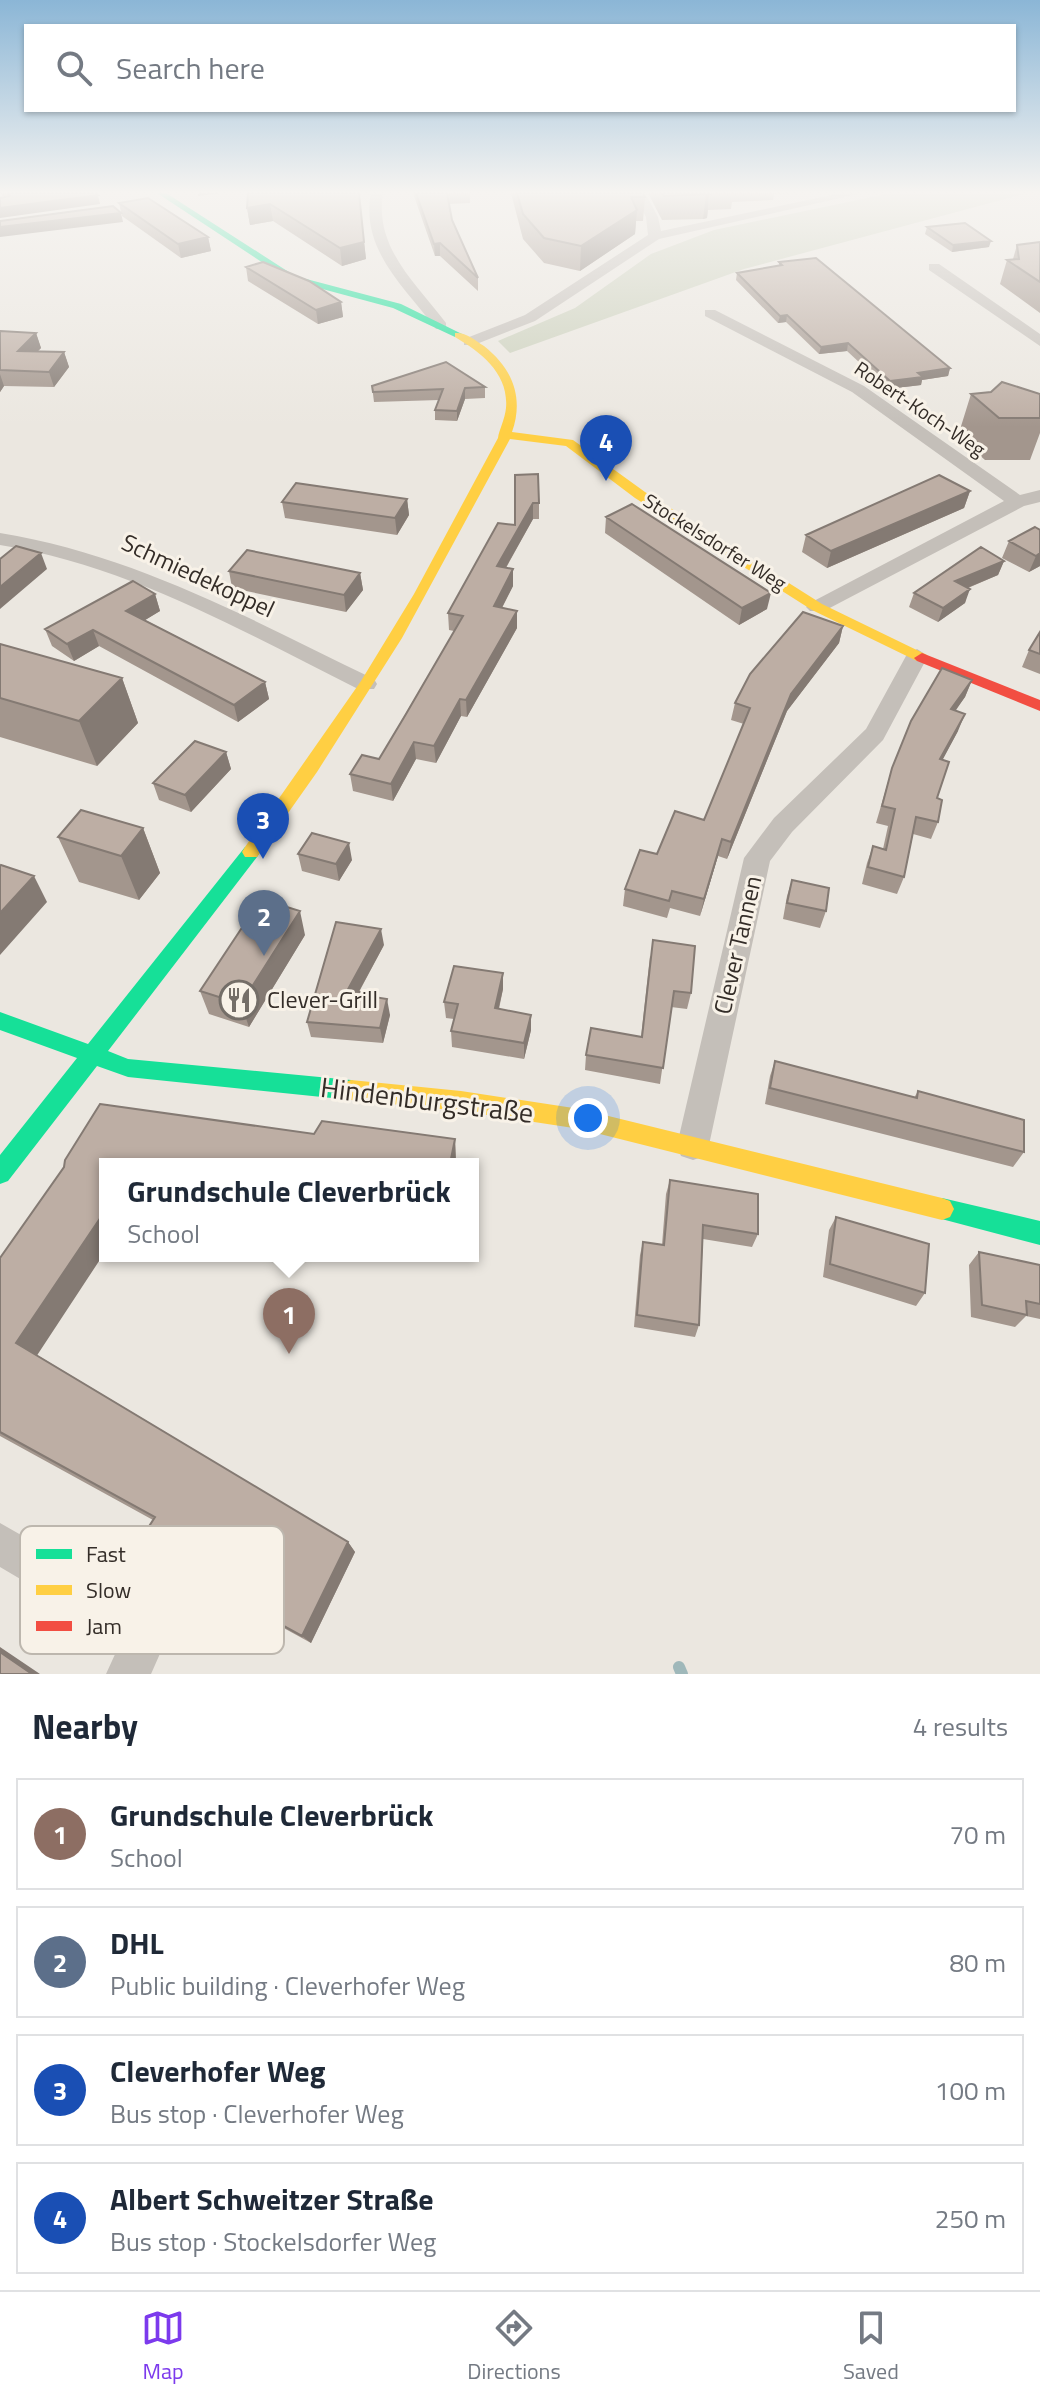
<!DOCTYPE html>
<meta charset="utf-8">
<style>
body{margin:0;font-family:"Titillium Web",sans-serif;background:#f2f2f3;color:#1f2937}
.you{position:absolute;left:588px;top:1118px;width:28px;height:28px;margin:-20px;border:6px solid #fff;border-radius:50%;background:#1a73e8;box-shadow:0 0 0 12px #1a73e833}
.badge{display:grid;place-items:center;width:52px;height:52px;border-radius:50%;background:#7c3aed;color:#fff;font-size:26px;font-weight:700}
.pin{position:absolute;translate:-50% -66px;filter:drop-shadow(0 2px 4px #0008)}
.pin::after{content:'';position:absolute;top:42px;width:28px;height:24px;background:inherit;clip-path:polygon(0 0,100% 0,50% 100%)}
.popup{position:absolute;left:99px;top:1158px;width:380px;height:104px;box-sizing:border-box;display:grid;place-content:center;border-radius:0px;background:#fff;filter:drop-shadow(0 2px 6px #0005);font-size:26px;white-space:nowrap;color:#747a83}
.popup b{font-size:30px;color:#1f2937}
.popup::after{content:'';position:absolute;left:50%;top:100%;margin-left:-16px;border:16px solid transparent;border-top-color:#fff}
.list{margin:0;padding:0;list-style:none}
h2{display:flex;justify-content:space-between;align-items:center;height:104px;margin:0;padding:0 32px;font-size:34px}
h2 small{font-size:26px;font-weight:400;color:#747a83}
.list li{display:grid;grid-template-columns:52px 1fr auto;gap:24px;align-items:center;box-sizing:border-box;height:112px;margin:0 16px 16px;padding:0 16px;border:2px solid #e0e1e3;border-radius:0px}
.list b{display:block;font-size:30px;white-space:nowrap}
.list p{margin:0;font-size:26px;white-space:nowrap;color:#747a83}
.list em{font-size:26px;font-style:normal;color:#747a83}
.icon{flex:none;width:44px;height:44px;fill:none;stroke:currentColor;stroke-width:2;stroke-linecap:round;stroke-linejoin:round}
.map{position:relative;flex:none;width:1040px;height:1674px;overflow:hidden}
.search{position:absolute;background:#fff;box-shadow:0 2px 6px #0004;left:24px;right:24px;top:24px;height:88px;display:flex;align-items:center;gap:20px;box-sizing:border-box;padding:0 28px;border-radius:0px;color:#747a83;font-size:30px}
.sheet{height:616px;background:#fff}
nav{display:flex;justify-content:space-around;align-items:center;box-sizing:border-box;height:112px;border-top:2px solid #e0e1e3;background:#fff;font-size:22px;color:#747a83}
nav a{display:grid;justify-items:center;gap:4px}
nav .on{color:#7c3aed}
.map>svg:first-child{display:block}
.green{fill:#cbd0bc}
.lines{fill:none;stroke-linecap:round;stroke-linejoin:round}
.stream{stroke:#9fb8ba;stroke-width:12}
.street{fill:#c4bfb9;fill-rule:evenodd}
.fast{fill:#16e098;fill-rule:evenodd}
.slow{fill:#ffcf43;fill-rule:evenodd}
.jam{fill:#f24e42;fill-rule:evenodd}
.wall{fill:#a3968d}
.shaded-wall{fill:#847a73}
.building{fill:#bdaea4;stroke:#847a73;stroke-width:2}
.labels{text-anchor:middle;stroke-width:6;stroke-linejoin:round;paint-order:stroke}
.far-street-label{font-size:20px;fill:#342d28;stroke:#f8f2e8}
.street-label{font-size:24px;fill:#342d28;stroke:#f8f2e8}
.poi-label{font-size:24px;fill:#342d28;stroke:#f8f2e8;text-anchor:start}
.near-street-label{font-size:28px;fill:#342d28;stroke:#f8f2e8}
.key{fill:#f8f2e8;stroke:#bdb7ae;stroke-width:2}
.key-label{font-size:22px;fill:#342d28}
</style>
<div class="map">
<svg width="1040" height="1674" viewBox="0 0 1040 1674">
<rect width="100%" height="100%" fill="#ebe7e0"/>
<path class="green" d="M891,193h136l-283,76 -234,84 -12,-12 77,-33 76,-54 63,-24z"/>
<g class="lines">
<path class="stream" d="M679,1667l3,7"/>
<path class="street" d="M371,193h12c-9,55 33,90 63,130v6h-10c-31,-42 -76,-79 -65,-136z
M633,193h12l13,24 3,14 180,-38h21l-203,46 -124,82 -61,24h-10v-6l61,-24 123,-80 -2,-18z
M929,264h10l101,70v12l-111,-76z
M705,310h10l149,76 156,109 20,-5v12l-16,4 -200,105h-14l-4,-4 4,-4 194,-102 -152,-109 -147,-76z
M0,533c135,22 252,87 374,146l3,5 -3,5h-16c-116,-58 -228,-123 -358,-144z
M917,649l11,7 -45,84 -91,92 -22,29 -61,284 -4,11 -12,4 -12,-4 -4,-11 67,-287 30,-40 92,-89 40,-73z
M0,1523l163,93 7,15 -19,43h-45l16,-35 -122,-72z"/>
<path class="fast" d="M157,193h9l129,83 106,28 63,31 -9,2 -62,-29 -104,-28z
M251,845l6,2 3,5 -3,5 -149,194 20,8 223,21 8,3 3,7 -3,7 -8,3 -223,-23 -31,-11 -89,115 -8,3v-29l77,-97 -77,-28v-18l88,32 157,-197z
M942,1198l98,23v24l-106,-28 -4,-8 4,-8z"/>
<path class="slow" d="M455,333c11,-1 20,7 29,13 29,23 40,52 28,86l61,8 72,52 177,112 105,51v6h-10l-105,-51 -177,-112 -69,-52 -56,-7 -108,199 -85,134 -60,85h-12l-3,-5 3,-5 116,-166 53,-87 84,-156c1,-8 7,-19 8,-30 3,-34 -24,-55 -51,-71z
M351,1080l110,11 119,18 362,89 8,3 4,8 -4,8 -8,3 -362,-91 -119,-18 -110,-11 -8,-3 -3,-7 3,-7z"/>
<path class="jam" d="M922,653l118,47v11l-123,-50 -3,-3z"/>
</g>
<path class="wall" d="M0,193h95l5,11 -96,-7z
M359,193l7,66 -24,7 -69,-45 -23,4 -3,-17z
M413,193h57v10l-21,1 3,16 26,58v13l-38,-35h-5z
M511,193h132l2,4 -2,24h-7l-1,13 -55,37 -36,-8 -21,-24z
M648,193h159l-33,1 -1,6 -41,2 -1,7 -23,1 -1,8 -4,1 -41,1z
M119,203l89,34 3,14 -30,7 -59,-42z
M927,227l62,20 -37,5 -27,-18z
M1040,242v71l-40,-29 7,-24 6,-1 4,-14z
M779,262l171,106 -2,8 -26,4 -1,5 -33,4 -41,-38 -28,3 -33,-32 -8,1 -42,-43 1,-7 42,-7z
M246,267l95,35 2,15 -25,7 -70,-43z
M0,331l36,2 5,15 -3,3 26,1 5,15 -15,20 -50,-1 -4,6z
M372,386l113,1v11l-20,1 -8,22 -22,-1v-10l4,-10 -65,2z
M971,394h69v39l-10,27h-45l-27,-24z
M515,475l24,28v16h-6l-27,49 7,18 -11,22 15,3v17l-50,89 -6,-1 -25,47 -20,-4 -23,42 -40,-10 -3,-17 29,-15 75,-128 -5,-1 -1,-17 67,-88z
M970,491l-6,17 -137,60 -25,-16 4,-17z
M407,499l2,16 -12,20 -112,-17 -3,-16z
M606,517l161,92 -28,16 -134,-92z
M1040,530v36l-11,6 -27,-14 7,-17z
M1004,561l-6,14 -30,13 -3,15 -27,19 -29,-15 5,-14z
M229,571l131,2 3,17 -17,22 -114,-24z
M155,594l5,17 -15,9 120,62 4,17 -31,23 -139,-76 -25,15 -22,-15 -7,-17z
M843,626l-4,17 -52,68 -60,148 -9,-3 -18,60 -30,-8 -3,10 -44,-12 2,-17 32,-35 47,-34 40,-96 -13,-4 4,-17z
M1040,632v42l-18,-7 7,-17z
M0,644l122,34 16,45 -41,43 -97,-29z
M972,680l-7,17 -10,13 3,21 -16,29 -5,38 1,24 -7,17 -18,-5 -9,43 -7,17 -35,-10 5,-21 6,-17 10,3 5,-23 -12,-3 16,-55z
M226,752l5,17 -40,43 -32,-12 -6,-17z
M143,828l17,45 -21,27 -60,-18 -21,-45z
M298,854l54,6 -13,21 -37,-10z
M792,880l34,31 -6,17 -37,-9 4,-23z
M305,935l-56,92 -40,-13 -9,-23z
M384,945l-25,47 16,6 15,17 -7,28 -72,-6 -4,-15z
M650,956l41,37 -4,16 -16,-2 -11,77 -75,-14 1,-15 55,-18z
M503,973v16l-4,20 32,21 -7,29 -72,-12 -1,-16 3,-12 -8,-1 -2,-16z
M775,1061l139,37 4,-7 106,61 -11,15 -248,-63 5,-28z
M314,1134l141,5 1,25h-351l-68,191 311,187 7,10 -44,91 -159,-87 -15,-11 16,-25 -153,-84v-178l64,-91z
M670,1180l88,54 -6,13 -49,-8 -4,86 -4,12 -61,-10 6,-72 3,-13 19,3 4,-51z
M836,1217l89,76 -9,13 -93,-29 6,-47z
M979,1252l61,13v54l-14,-3 -11,11 -44,-10 -2,-52z"/>
<path class="shaded-wall" d="M198,193h26l-26,3z
M709,194l-2,24 -4,1 3,-24z
M98,195l2,9 -100,14v-10z
M270,204l3,17 -23,4 -3,-17z
M637,210l-2,24 -55,37 1,-25z
M121,213l2,9 -123,15v-10z
M208,237l3,14 -30,7 -3,-14z
M991,241l-2,6 -37,5 1,-7z
M364,242l2,17 -24,7 -2,-18z
M440,243v13h-5l-1,-12z
M341,302l2,15 -25,7 -2,-14z
M787,315l-1,7 -8,1 2,-7z
M36,333l5,15 -18,18 -5,-15z
M848,343l-1,8 -28,3 2,-7z
M64,352l5,15 -15,20 -5,-15z
M950,368l-2,8 -26,4 -1,5 -33,4 2,-8 28,-8z
M0,374l4,12 -4,6z
M465,388v11l-8,22v-10z
M970,491l-6,17 -137,60 4,-17z
M407,499l2,16 -12,20 -2,-17z
M533,503v16l-36,64v-17z
M41,553l6,16 -47,40v-22z
M1040,553v13l-11,6 7,-16z
M1004,561l-6,14 -48,20 5,-14z
M513,569v17l-19,37v-17z
M360,573l3,17 -17,22 -2,-17z
M970,589l-5,14 -27,19 5,-14z
M771,593l-4,16 -28,16 3,-17z
M155,594l5,17 -28,17 -6,-17z
M517,611v17l-50,89 -1,-17z
M843,626l-4,17 -52,68 -60,148 4,-17 60,-148z
M93,630l6,16 -25,15 -7,-17z
M122,678l16,45 -41,43 -18,-45z
M972,680l-7,17 -20,29 6,-17z
M265,682l4,17 -31,23 -4,-17z
M460,699l1,17 -25,47 -2,-17z
M965,714l-7,17 -24,45 6,-17z
M414,742l2,17 -23,42 -2,-17z
M226,752l5,17 -40,43 -6,-17z
M143,828l17,45 -21,27 -18,-44z
M722,839l-4,17 -18,60 4,-17z
M349,843l3,17 -13,21 -3,-17z
M34,876l13,26 -47,53v-42z
M300,911l5,24 -56,92 -8,-23z
M381,929l3,16 -33,61 -4,-15z
M503,973v16l-8,35v-16z
M387,999l3,16 -7,28 -3,-15z
M531,1015v15l-7,29v-16z
M455,1139l1,25h-6z
M105,1211v41l-71,108 -18,-17z
M348,1542l7,10 -44,91 -9,-7z
M0,1647l40,27h-8l-32,-22z"/>
<path class="building" d="M7,193h88l3,2 -98,13v-10l10,-2z
M248,193h111l5,49 -24,6 -70,-44 -23,4z
M416,193h31l5,27 26,58 -38,-35 -6,1z
M517,193h126l2,4h-14l6,13 -56,36 -37,-8 -21,-24z
M662,193h46l1,1 -45,2z
M148,198l60,39 -30,7 -59,-41z
M113,206l8,7 -121,14v-6z
M965,223l26,18 -38,4 -26,-18z
M1040,242v40l-33,-22 12,-1 -2,-14z
M816,258l134,110 -32,5 5,4 -33,4 -42,-38 -27,4 -34,-32 -7,1 -43,-43 45,-8 -3,-3z
M263,262l46,19 32,21 -25,8 -70,-43z
M0,331l36,2 -18,18 46,1 -15,20 -49,-2z
M446,362l39,25 -20,1 -8,23 -22,-1 8,-21 -70,3 -1,-6z
M1002,382l38,12v24h-41l-28,-24 20,-2z
M538,474l1,29h-6l-36,63 16,3 -19,37 23,5 -51,89 -6,-1 -26,47 -20,-4 -23,42 -41,-10 12,-19 17,4 27,-45 57,-98 -15,-3 50,-90 17,2v-50z
M939,475l31,16 -139,60 -25,-16z
M296,483l111,16 -12,19 -113,-16z
M632,504l139,89 -29,15 -136,-91z
M1035,527l5,3v23l-4,3 -27,-15z
M16,546l25,7 -41,34v-28z
M981,547l23,14 -49,20 15,8 -27,19 -29,-15z
M247,550l113,23 -16,22 -115,-24z
M133,581l22,13 -29,17 139,71 -31,23 -141,-75 -26,14 -22,-15z
M803,612l40,14 -52,68 -60,148 -9,-3 -18,60 -32,-8 -3,10 -44,-12 15,-39 17,4 18,-43 29,9 46,-112 -15,-5 15,-29z
M1040,632v22l-11,-4z
M0,644l122,34 -43,43 -79,-23z
M942,668l30,12 -21,29 14,5 -25,45 9,3 -12,36 5,2 -4,22 -22,-5 -12,60 -36,-10 5,-21 13,4 9,-41 -13,-3 10,-38 19,-47z
M195,741l31,11 -41,43 -32,-12z
M81,810l62,18 -22,28 -63,-19z
M312,833l37,10 -13,21 -38,-10z
M1,865l33,11 -34,37v-47z
M792,880l37,8 -3,23 -39,-8z
M261,899l39,12 -59,93 -41,-13z
M336,922l45,7 -34,62 27,2v4l13,2 -7,29 -73,-6z
M653,940l42,6 -4,47 -17,-2 -11,77 -77,-13 5,-27 51,9z
M454,966l49,7 -8,35 36,7 -7,28 -73,-12 7,-27 -14,-2z
M775,1061l142,37 1,-7 106,29v32l-254,-64z
M100,1104l214,30 8,-13 133,18 -5,25h-345v47l-89,132 332,199 -46,94 -165,-91 18,-28 -155,-85v-174l64,-91 1,-7z
M670,1180l88,14v40l-55,-9 -4,100 -62,-10 6,-73 21,3z
M836,1217l93,27 -4,49 -95,-29z
M979,1252l61,13v39l-14,-3 1,14 -45,-10z
M0,1652l32,22h-32z"/>
<linearGradient id="sky" x2="0" y2="1"><stop stop-color="#8bb6d6"/><stop offset="0.45" stop-color="#f6f4f1"/><stop offset="1" stop-color="#f6f4f1" stop-opacity="0"/></linearGradient>
<rect width="1040" height="427" fill="url(#sky)"/>
<defs>
<g id="restaurant-ring" transform="scale(2)"><circle r="9.5" fill="#f8f2e8" stroke="#746e68" stroke-width="1.5"/><path d="M-5-6h1v4h1v-4h1v4h1v-4h1v5L-1.5 .5V6h-2V.5L-5-1ZM5-6V6H3V1.5H1.5Q1.5-4 5-6Z" fill="#746e68"/></g>
</defs>
<g fill-rule="evenodd">
<use href="#restaurant-ring" x="239" y="1000"/>
</g>
<g class="labels">
<g class="far-street-label">
<text transform="translate(920 409) rotate(34)" y="7">Robert-Koch-Weg</text>
<text transform="translate(715 542) rotate(32)" y="7">Stockelsdorfer Weg</text>
</g>
<g class="street-label">
<text transform="translate(198 576) rotate(25)" y="8">Schmiedekoppel</text>
<text transform="translate(738 945) rotate(-77)" y="8">Clever Tannen</text>
</g>
<g class="poi-label">
<text x="267" y="1008">Clever-Grill</text>
</g>
<g class="near-street-label">
<text transform="translate(427 1100) rotate(7)" y="10">Hindenburgstraße</text>
</g>
</g>
<rect x="20" y="1526" width="264" height="128" rx="12" class="key"/>
<rect x="36" y="1549" width="36" height="10" fill="#16e098"/>
<rect x="36" y="1585" width="36" height="10" fill="#ffcf43"/>
<rect x="36" y="1621" width="36" height="10" fill="#f24e42"/>
<g class="key-label">
<text x="86" y="1562">Fast</text>
<text x="86" y="1598">Slow</text>
<text x="86" y="1634">Jam</text>
</g>
</svg>
<div class="you"></div>
<div class="pin badge" style="left:289px;top:1354px;background:#8d6e63">1</div>
<div class="popup"><b>Grundschule Cleverbrück</b>School</div>
<div class="pin badge" style="left:264px;top:956px;background:#5c6f8a">2</div>
<div class="pin badge" style="left:263px;top:859px;background:#1a4fb4">3</div>
<div class="pin badge" style="left:606px;top:481px;background:#1a4fb4">4</div>
<div class="search"><svg class="icon" aria-label="search" viewBox="0 0 24 24"><circle cx="10" cy="10" r="6"/><path d="M15 15l6 6"/></svg>Search here</div>
</div>
<section class="sheet">
<h2>Nearby<small>4 results</small></h2>
<ul class="list">
<li><span class="badge" style="background:#8d6e63">1</span><div><b>Grundschule Cleverbrück</b><p>School</p></div><em>70 m</em></li>
<li><span class="badge" style="background:#5c6f8a">2</span><div><b>DHL</b><p>Public building · Cleverhofer Weg</p></div><em>80 m</em></li>
<li><span class="badge" style="background:#1a4fb4">3</span><div><b>Cleverhofer Weg</b><p>Bus stop · Cleverhofer Weg</p></div><em>100 m</em></li>
<li><span class="badge" style="background:#1a4fb4">4</span><div><b>Albert Schweitzer Straße</b><p>Bus stop · Stockelsdorfer Weg</p></div><em>250 m</em></li>
</ul>
</section>
<nav>
<a class="on"><svg class="icon" aria-label="map" viewBox="0 0 24 24"><path d="M3 6l6-2 6 2 6-2v14l-6 2-6-2-6 2zM9 4v14M15 6v14"/></svg>Map</a>
<a><svg class="icon" aria-label="directions" viewBox="0 0 24 24"><path d="M12 3l9 9-9 9-9-9zM9 14v-3h6M13 9l2 2-2 2"/></svg>Directions</a>
<a><svg class="icon" aria-label="saved" viewBox="0 0 24 24"><path d="M7 4h10v16l-5-4-5 4z"/></svg>Saved</a>
</nav>
